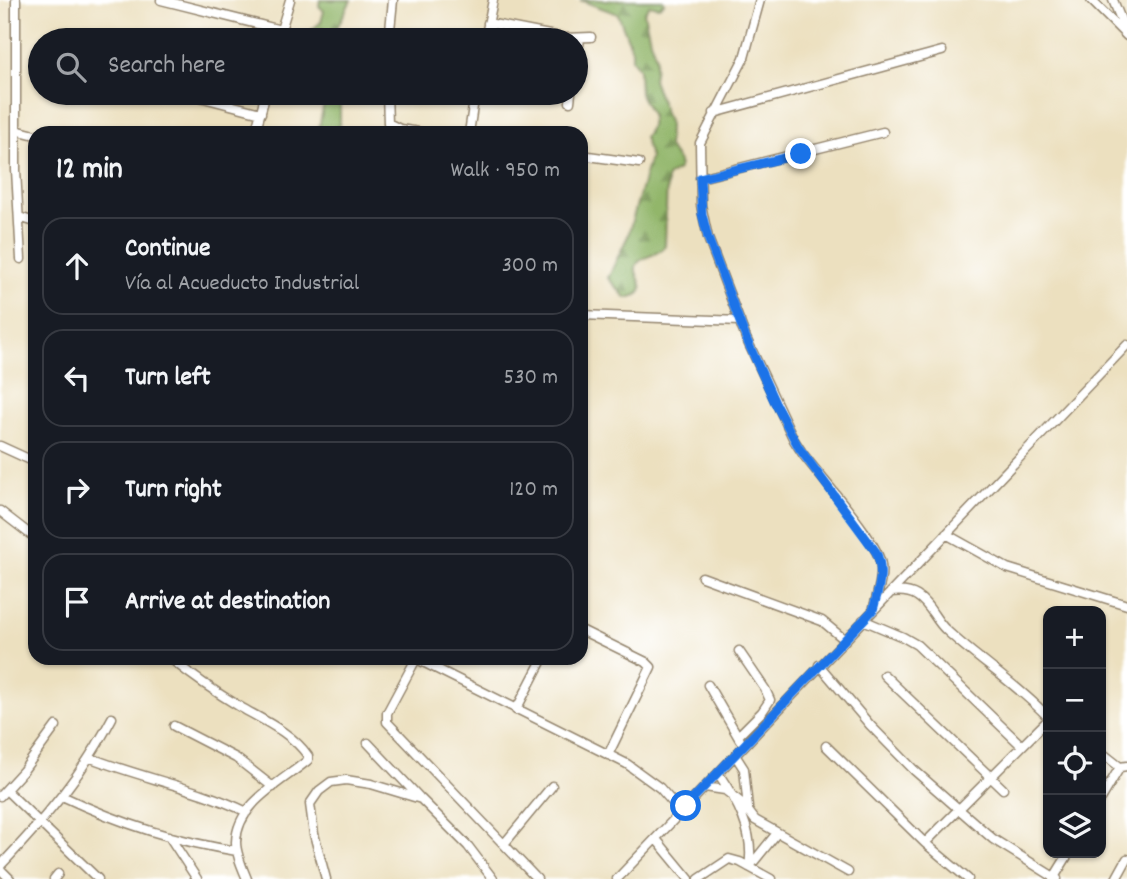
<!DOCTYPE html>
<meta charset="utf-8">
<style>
body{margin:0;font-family:Dekko,sans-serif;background:#20242c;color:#f1f3f6}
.controls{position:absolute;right:21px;bottom:21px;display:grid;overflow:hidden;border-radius:14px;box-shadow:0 2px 5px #0004}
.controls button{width:63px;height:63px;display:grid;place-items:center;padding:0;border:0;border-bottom:2px solid #363941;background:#171b24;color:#f1f3f6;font:35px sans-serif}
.stop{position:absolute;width:21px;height:21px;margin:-16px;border:5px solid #1a73e8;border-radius:50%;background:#fff}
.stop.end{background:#1a73e8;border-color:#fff;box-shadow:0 2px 7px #0008}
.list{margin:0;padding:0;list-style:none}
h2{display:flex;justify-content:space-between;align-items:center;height:91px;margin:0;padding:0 28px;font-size:30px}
h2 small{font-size:23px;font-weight:400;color:#9ea1a6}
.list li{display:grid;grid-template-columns:46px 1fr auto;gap:21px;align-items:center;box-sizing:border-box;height:98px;margin:0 14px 14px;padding:0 14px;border:2px solid #363941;border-radius:21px}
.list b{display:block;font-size:26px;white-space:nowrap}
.list p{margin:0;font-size:23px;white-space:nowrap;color:#9ea1a6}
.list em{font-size:23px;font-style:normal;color:#9ea1a6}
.icon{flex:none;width:38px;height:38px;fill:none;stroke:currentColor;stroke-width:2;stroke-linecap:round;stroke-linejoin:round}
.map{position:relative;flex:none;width:1127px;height:879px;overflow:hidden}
.search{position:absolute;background:#171b24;box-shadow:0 2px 5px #0004;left:28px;top:28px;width:560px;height:77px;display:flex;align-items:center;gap:18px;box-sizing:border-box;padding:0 24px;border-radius:38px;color:#9ea1a6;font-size:26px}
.panel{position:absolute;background:#171b24;box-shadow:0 2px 5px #0004;left:28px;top:126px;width:560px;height:539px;border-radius:21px}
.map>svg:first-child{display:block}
.forest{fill:url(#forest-firs);stroke:#667044;stroke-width:2}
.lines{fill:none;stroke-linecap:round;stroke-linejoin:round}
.minor-casing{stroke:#94856e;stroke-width:11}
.minor{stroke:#fff;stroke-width:8}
.route{stroke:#1a73e8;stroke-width:9}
</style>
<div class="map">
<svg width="1127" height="879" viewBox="0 0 1127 879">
<defs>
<pattern id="forest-firs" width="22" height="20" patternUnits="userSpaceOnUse" patternTransform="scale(1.75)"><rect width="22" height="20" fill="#92b66a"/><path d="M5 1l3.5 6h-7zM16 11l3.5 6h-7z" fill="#789457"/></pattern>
</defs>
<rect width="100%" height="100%" fill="#fff"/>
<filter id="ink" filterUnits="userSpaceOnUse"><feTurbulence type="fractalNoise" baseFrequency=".0143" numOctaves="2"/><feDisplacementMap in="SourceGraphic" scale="14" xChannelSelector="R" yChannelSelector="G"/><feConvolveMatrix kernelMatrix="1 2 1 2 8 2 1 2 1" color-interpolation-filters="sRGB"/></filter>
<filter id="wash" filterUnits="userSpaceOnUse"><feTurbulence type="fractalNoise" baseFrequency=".00686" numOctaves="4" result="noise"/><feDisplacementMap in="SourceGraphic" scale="28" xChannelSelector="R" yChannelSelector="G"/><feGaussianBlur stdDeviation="1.57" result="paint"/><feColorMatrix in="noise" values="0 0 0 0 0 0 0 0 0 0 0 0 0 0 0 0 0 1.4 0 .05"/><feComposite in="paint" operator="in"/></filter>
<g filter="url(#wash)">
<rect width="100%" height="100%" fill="#ece0bf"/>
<path class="forest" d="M320,0h31l-14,28 -2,12h-9l-1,-8 -3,-4 -9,12h-13l21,-18 3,-11 -5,-5z
M580,0h83l1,3 -5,4 -10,-2 -5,8 6,27 6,17 -3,22 16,46 -1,22 11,15v7l-12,8 -2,69c-7,11 -23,9 -28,18 -7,13 21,29 -11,34l-18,-20 20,-42 22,-79 -6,-20 7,-11 1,-10 -12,-22 -1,-25 -7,-10v-9l-14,-36z
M326,93h14v30l-3,10h-19z"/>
</g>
<g filter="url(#ink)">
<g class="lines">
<g class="minor-casing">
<path id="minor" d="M16,0v170l5,89
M161,0l120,30
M760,0l-16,58 -44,85 1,62 7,33 38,100 48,102 9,14c17,23 75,86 78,111 2,14 -4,29 -7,42
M1091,0l36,36
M1113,0l13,32
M488,23l77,15 26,-1
M278,40l12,-40
M389,40l4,-40
M485,40l8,-40
M576,64l4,-25
M184,93l77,20
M387,93l1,30 12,6 25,4
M570,102l1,-9
M714,113l228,-62
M16,130l19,5
M255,133l11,-40
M469,133l6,-40
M581,155l58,8
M700,178l183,-46
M19,217l16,5
M581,315l159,6
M0,446l35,16
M0,511l35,27
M946,534l61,34 120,37
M702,577l120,44 23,19
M891,592c9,-1 18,-1 26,4 13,8 17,22 28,33 33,31 72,55 103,88
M863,620l40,17 14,8 105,101
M581,630l65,32 5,5 -43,88
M170,658c23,19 47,35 72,50 23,13 51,26 66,48v4c-26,22 -71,43 -72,82 0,12 6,25 11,37
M415,658l212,106 33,24 21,24
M416,659l-29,54v9l150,157
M819,665l51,60 44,45 79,69 64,40
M884,675l119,114
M708,685l32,55
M516,710l27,-52
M174,726l62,32 37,29
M738,736l24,-24 8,-12 -5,-11 -26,-38
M368,743l51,54
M826,746l99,97 43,36
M1101,752l19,15 7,-1
M735,755l9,14 4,39
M91,758c51,20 106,30 156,54
M718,773c19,28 37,59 31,94
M705,787l20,3 18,14 12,16 93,52
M6,790l92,89
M0,796l23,-25 33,-45
M62,796c55,26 115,46 175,55
M1101,799l19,-32
M169,836l28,43
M656,839l33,40
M925,843l123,-123
M504,844l48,-58
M751,865l26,-32
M0,866c44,-46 83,-92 112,-148
M0,869l10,10
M54,879l4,-5
M326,879l-12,-45 -4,-30 9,-13 12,-9 15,-2 25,4 50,15 47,47 25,33
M617,879l510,-534
M699,879l30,-20 11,3 31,17
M1053,879l16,-26
M1116,879l11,-20"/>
</g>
<use href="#minor" class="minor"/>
</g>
</g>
<g class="lines" filter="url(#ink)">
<path class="route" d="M686,806l187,-196c5,-19 12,-39 3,-58l-77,-104 -24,-45 -29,-65 -38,-100 -6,-24 -2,-36 101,-24"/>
</g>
</svg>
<div class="controls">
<button>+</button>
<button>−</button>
<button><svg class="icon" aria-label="locate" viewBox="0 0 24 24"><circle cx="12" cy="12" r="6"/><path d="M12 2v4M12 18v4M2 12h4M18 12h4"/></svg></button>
<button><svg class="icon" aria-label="layers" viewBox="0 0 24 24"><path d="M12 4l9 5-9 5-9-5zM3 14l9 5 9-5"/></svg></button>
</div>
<div class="stop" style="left:686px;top:806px"></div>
<div class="stop end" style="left:801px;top:154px"></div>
<div class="search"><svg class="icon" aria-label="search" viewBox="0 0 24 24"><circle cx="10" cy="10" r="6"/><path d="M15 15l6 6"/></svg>Search here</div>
<section class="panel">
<h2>12 min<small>Walk · 950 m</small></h2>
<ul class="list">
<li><svg class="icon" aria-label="ahead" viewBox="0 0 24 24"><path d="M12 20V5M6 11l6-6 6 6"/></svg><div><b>Continue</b><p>Vía al Acueducto Industrial</p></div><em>300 m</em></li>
<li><svg class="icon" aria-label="left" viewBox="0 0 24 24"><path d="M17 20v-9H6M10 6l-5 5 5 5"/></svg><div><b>Turn left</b></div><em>530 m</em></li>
<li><svg class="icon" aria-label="right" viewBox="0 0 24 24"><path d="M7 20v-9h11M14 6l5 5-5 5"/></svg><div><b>Turn right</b></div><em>120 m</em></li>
<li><svg class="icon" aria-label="arrive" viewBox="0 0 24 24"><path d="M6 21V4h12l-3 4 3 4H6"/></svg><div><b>Arrive at destination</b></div></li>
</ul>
</section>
</div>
